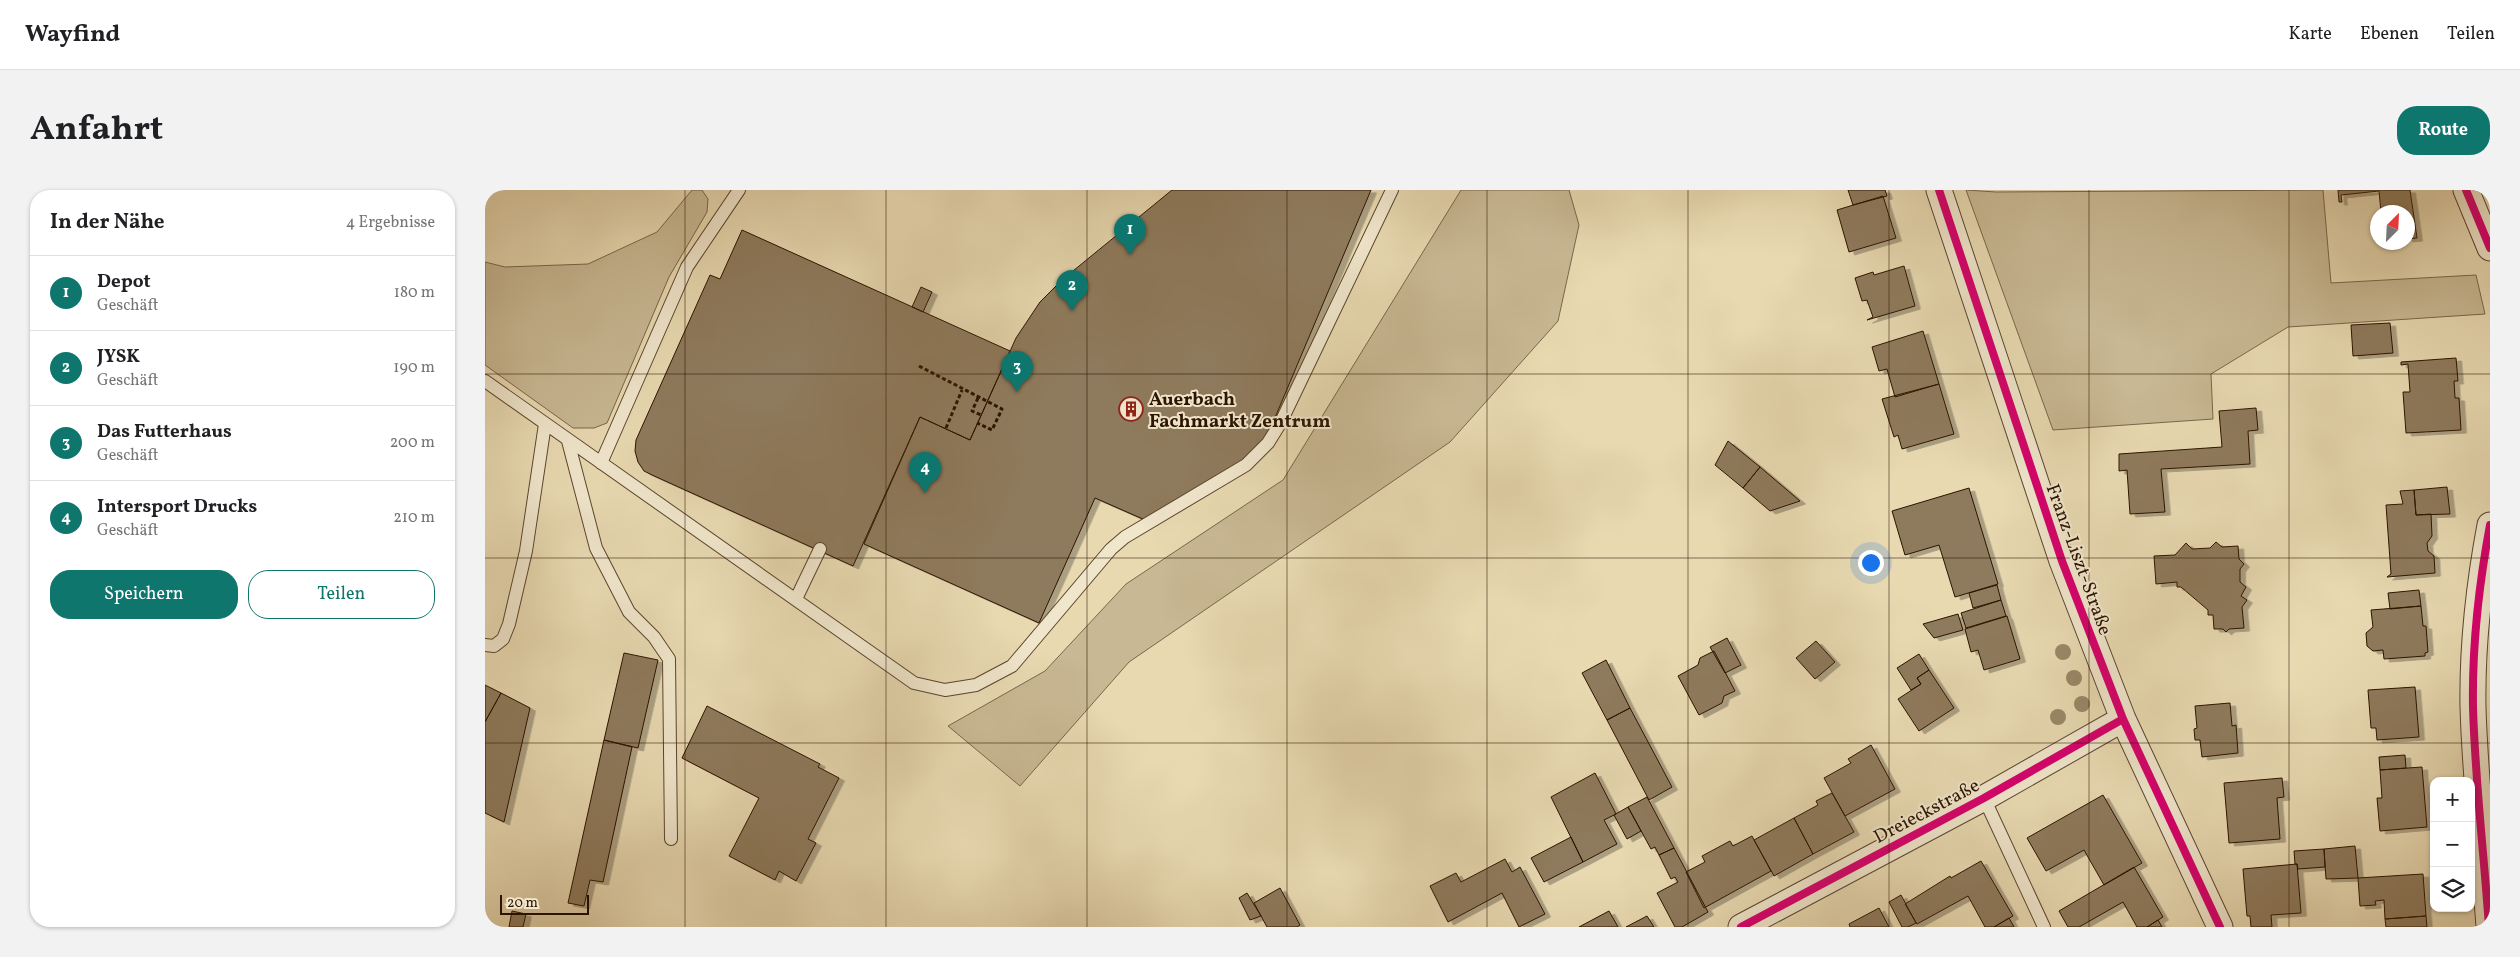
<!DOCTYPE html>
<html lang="de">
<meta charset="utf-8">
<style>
body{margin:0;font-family:Vollkorn,serif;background:#f2f2f2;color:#202124}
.controls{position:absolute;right:15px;bottom:15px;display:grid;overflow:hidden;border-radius:10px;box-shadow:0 1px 4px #0004}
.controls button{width:45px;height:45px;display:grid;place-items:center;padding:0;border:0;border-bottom:1px solid #e0e0e0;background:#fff;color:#202124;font:25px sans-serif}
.compass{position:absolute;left:1885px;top:15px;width:45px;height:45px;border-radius:50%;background:#fff;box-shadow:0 1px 4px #0004;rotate:24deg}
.scale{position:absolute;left:15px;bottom:12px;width:89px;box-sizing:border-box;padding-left:5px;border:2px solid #2c1400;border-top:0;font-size:14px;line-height:18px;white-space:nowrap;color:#2c1400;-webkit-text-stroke:4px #f0e6cc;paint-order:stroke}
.you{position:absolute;left:1385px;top:372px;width:18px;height:18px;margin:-12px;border:4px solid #fff;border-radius:50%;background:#1a73e8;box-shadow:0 0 0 8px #1a73e833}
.badge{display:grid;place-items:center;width:32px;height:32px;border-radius:50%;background:#0f766e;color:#fff;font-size:16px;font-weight:700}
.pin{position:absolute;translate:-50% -41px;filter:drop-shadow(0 1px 2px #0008)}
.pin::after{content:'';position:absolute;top:26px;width:18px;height:15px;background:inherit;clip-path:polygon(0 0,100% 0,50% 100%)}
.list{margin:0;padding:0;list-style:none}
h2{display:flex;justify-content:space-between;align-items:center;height:65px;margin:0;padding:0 20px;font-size:21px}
h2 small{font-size:16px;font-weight:400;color:#757577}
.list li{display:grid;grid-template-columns:32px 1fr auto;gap:15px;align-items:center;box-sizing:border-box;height:75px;padding:0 20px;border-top:1px solid #e0e0e0}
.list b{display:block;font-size:19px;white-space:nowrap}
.list p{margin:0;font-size:16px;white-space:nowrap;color:#757577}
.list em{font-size:16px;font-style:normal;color:#757577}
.actions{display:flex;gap:10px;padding:15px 20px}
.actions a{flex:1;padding:11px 0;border:1px solid #0f766e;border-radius:20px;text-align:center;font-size:18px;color:#0f766e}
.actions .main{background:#0f766e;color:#fff}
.icon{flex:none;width:28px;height:28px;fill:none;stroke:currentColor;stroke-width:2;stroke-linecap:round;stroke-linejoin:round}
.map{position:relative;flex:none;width:2005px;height:737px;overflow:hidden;border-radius:20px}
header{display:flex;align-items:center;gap:30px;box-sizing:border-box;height:70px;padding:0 25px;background:#fff;border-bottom:1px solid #e0e0e0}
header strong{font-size:24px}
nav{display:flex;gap:28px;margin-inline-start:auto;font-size:18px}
.intro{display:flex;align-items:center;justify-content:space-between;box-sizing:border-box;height:120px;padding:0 30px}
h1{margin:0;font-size:35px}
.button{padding:12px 22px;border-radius:20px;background:#0f766e;color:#fff;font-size:18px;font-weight:700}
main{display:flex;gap:30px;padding:0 30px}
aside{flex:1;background:#fff;border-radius:20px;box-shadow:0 1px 4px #0004}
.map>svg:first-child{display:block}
.green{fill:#c8b893;stroke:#7a664a}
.building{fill:#8e7a5c;stroke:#2c1400;filter:url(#shadow)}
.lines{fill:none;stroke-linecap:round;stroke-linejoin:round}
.service-casing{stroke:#5b452c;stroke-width:14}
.minor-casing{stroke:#5b452c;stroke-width:27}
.path{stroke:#2c1400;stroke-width:3;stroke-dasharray:4 2.5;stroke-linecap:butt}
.service{stroke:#f0e6cc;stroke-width:12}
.minor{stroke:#f0e6cc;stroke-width:25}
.cycleway-casing{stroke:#f0e6cc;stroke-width:11}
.cycleway{stroke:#d6006c;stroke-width:8}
.tree{fill:#9a8868}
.grid{fill:none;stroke:#2c1400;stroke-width:1;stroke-opacity:0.55}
.labels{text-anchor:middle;stroke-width:4;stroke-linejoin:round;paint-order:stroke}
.poi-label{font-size:19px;font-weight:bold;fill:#2c1400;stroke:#f0e6cc;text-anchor:start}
.street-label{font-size:19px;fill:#2c1400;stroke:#f0e6cc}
</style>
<header>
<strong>Wayfind</strong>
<nav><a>Karte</a><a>Ebenen</a><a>Teilen</a></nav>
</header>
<div class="intro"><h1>Anfahrt</h1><a class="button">Route</a></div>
<main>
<aside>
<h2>In der Nähe<small>4 Ergebnisse</small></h2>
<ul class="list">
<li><span class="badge">1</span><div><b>Depot</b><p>Geschäft</p></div><em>180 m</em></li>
<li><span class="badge">2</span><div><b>JYSK</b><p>Geschäft</p></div><em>190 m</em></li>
<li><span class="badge">3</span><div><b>Das Futterhaus</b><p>Geschäft</p></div><em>200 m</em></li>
<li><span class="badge">4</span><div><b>Intersport Drucks</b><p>Geschäft</p></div><em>210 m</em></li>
</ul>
<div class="actions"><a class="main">Speichern</a><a>Teilen</a></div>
</aside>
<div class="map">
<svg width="2005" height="737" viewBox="0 0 2005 737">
<defs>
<filter id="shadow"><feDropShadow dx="5.5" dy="3" stdDeviation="0" flood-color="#0004"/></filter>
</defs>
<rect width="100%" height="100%" fill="#e8d9b1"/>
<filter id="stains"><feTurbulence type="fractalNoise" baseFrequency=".004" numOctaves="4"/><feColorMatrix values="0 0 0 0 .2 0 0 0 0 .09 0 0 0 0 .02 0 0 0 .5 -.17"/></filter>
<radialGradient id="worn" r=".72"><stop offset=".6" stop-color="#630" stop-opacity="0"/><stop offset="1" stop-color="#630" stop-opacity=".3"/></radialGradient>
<path class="green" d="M207,0h10l6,9 -1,13 -38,65 -62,146 -13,5h-21l-88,-63v-103l20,5 83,-3 69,-32z
M976,0h108l10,35 -21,96 -108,121 -321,220 -109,124 -72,-60 97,-55 81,-87 157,-104z
M1481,0l30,2 327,-2 8,93 145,-8 9,39 -197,13 -77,47 2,45 -160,11z"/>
<path class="building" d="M687,0h199l-105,249 -23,21 -98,60 -50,-22 -56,125 -175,-79 56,-127 50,23 46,-102 24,-36 22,-22z
M1363,0h37l2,6 -34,9z
M1853,0h72l7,48 -10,1v-27h-26l-2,-21 -38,4 1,7h-3z
M1398,6l13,42 -47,14 -12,-42z
M257,40l268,121 -40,89 -50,-23 -67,149 -201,-91 -8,-4 -6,-9 -3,-11 1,-11 74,-165 10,4z
M1419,76l11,40 -48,14 6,-3 -6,-17 -5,1 -7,-23 18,-6 1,3z
M436,97l11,5 -9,20 -11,-5z
M1905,133l3,30 -40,3 -2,-31z
M1438,141l16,53 -44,13 -8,-28 -8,2 -7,-24z
M1971,168l2,23h-4l1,17h4l2,32 -55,3 -3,-41h7l-2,-28 -7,1v-3z
M1454,194l15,50 -52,15 -4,-14 -4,2 -12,-38z
M1771,218l2,22 -10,1 2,33 -89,5 4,43 -35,2 -3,-44 -8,1v-17l103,-7 -3,-36z
M1243,251l32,26 -17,21 -28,-23z
M1275,277l40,34 -30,10 -27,-23z
M1962,297l3,27 -34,1 -2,-25z
M1484,298l29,96 -43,13 -16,-52 -34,10 -13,-44z
M1929,300l2,25 15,-1 1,22 -5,7 1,8 6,5 1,17 -48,4 4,-3 -5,-69 17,-1 -3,-13z
M1731,352l6,5 16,-1 1,13 5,5 -4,5v13l6,5 -5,9 6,4 -5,7 2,21 -15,1 -3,3 -3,-3h-9l-1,-14h-5v-5l-27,-23h-4v-5l-21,2 -2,-28 21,-1 11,-12 6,6 18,-1z
M1512,395l4,15 -28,8 -4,-15z
M1934,400l2,16 -31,3 -2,-16z
M1516,410l5,16 -40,12 -5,-15z
M1936,416l2,20h3l2,26 -3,1v3l-41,3 -1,-9 -10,1 -6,-5 -1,-13 7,-6 -2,-17z
M1473,424l5,16 -29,8 -11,-14z
M1522,426l13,43 -36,11 -6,-20 -7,2 -6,-23z
M1242,448l14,27 -16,8 -15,-26z
M1331,451l19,21 -20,17 -19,-21z
M1229,461l21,40 -11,5 -2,7 -23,12 -21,-39 20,-11 2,-7z
M139,463l34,7 -20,88 -34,-8z
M1434,464l10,16 -12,8 4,6 -10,6 -14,-22z
M1121,470l24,48 -23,12 -25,-47z
M1444,480l25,38 -35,23 -21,-32 23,-15 -4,-6z
M0,495l16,8 -16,29z
M1930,497l4,50 -42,3 -1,-12h-5l-3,-38z
M16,503l29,15 -26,114 -19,-9v-91z
M1745,513l2,23 4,-1 2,28 -36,4 -2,-17h-5l-1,-11 3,-1 -2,-22z
M222,516l113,58 -2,3 21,11 -31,61 8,4 -20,38 -17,-10 -4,9 -46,-24 30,-58 -77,-40z
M1145,518l42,79 -23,13 -42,-80z
M119,550l28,7 -29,135 -13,-2 -6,26 -16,-3z
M1386,555l24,44 -50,27 -21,-38 27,-15 -3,-4z
M1920,565l1,13 -26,2 -1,-13z
M1937,577l5,60 -47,4 -3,-33h5l-2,-28z
M1110,583l21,41 -12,6 13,24 -34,18 -32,-65z
M1797,588l2,19 -7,1 3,41 -51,4 -5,-60z
M1347,603l22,39 -41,22 -19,-36 24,-13 -2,-4z
M1618,605l39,68 -38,22 -20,-35 -38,21 -19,-33z
M1162,607l27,51 -15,7 -4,-8 -4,2 -23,-42z
M1143,617l13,24 -14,8 -13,-24z
M1309,628l19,36 -39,22 -20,-36z
M1267,646l19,35 -67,37 -18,-36 19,-10 -3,-6 28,-15 3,5z
M1086,647l12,25 -39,20 -13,-24z
M1870,656l3,32 -32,1 -2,-30z
M1189,658l34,64 -26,15h-7l-18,-34 21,-11 -3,-5 -4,2 -12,-24z
M1839,659l1,18 -27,2 -1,-5h-2l-1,-13z
M1020,669l7,13 8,-5 25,47 -26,13 -17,-34 -54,29 -18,-36 26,-13 5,9z
M1496,671l32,55 -19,11h-9l-17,-31 -51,28 -12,-20 45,-28 1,2z
M1812,674l4,49 -30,2 1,12h-21l-1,-11h-3l-4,-47z
M1649,677l29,50 -16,10h-10l-14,-25 -44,25h-11l-9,-16z
M1938,684l3,42 -41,3 -1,-19 -9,1 1,4 -16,1 -2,-28z
M795,698l20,37 -3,2h-30l-13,-24z
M762,703l14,23 -11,4 -11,-22z
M1416,705l15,28 -8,4h-6l-13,-25z
M1394,718l10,19h-39l-1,-3z
M27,721l14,3 -3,13h-14z
M1124,721l9,16h-39z
M1162,726l7,11h-28z
M1941,726l1,11h-41l-1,-8z
M1524,728l5,9h-20z
M1673,730l4,7h-15z"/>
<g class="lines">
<g class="service-casing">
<path id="service" d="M0,191l429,302 31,7 31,-5 36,-19 99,-117 14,-12 121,-72 22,-22 13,-21 111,-232
M83,251l28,107 33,64 25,25 15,22 2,180
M116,273l86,-196 52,-77
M311,409l24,-50
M0,455l9,1 9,-7 6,-15 17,-73 19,-127
M1499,608l60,129"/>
</g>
<g class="minor-casing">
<path id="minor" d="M1454,0l123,371 61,158 97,208
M1981,0l24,58
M1256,737l243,-129 139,-79
M2004,737c-5,-73 -14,-147 -16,-220 -1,-61 6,-123 17,-182"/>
</g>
<path class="path" d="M434,176l83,43 -10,21 -15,-7
M493,208l-6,13 9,4
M461,238l16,-38"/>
<use href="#service" class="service"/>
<use href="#minor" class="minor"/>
<g class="cycleway-casing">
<path id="cycleway" d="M1454,0l123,371 61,158 97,208
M1981,0l24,58
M1256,737l243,-129 139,-79
M2004,737c-5,-73 -14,-147 -16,-220 -1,-61 6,-123 17,-182"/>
</g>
<use href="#cycleway" class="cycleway"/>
</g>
<g class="tree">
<circle cx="1578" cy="462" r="8"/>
<circle cx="1589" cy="488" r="8"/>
<circle cx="1597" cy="514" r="8"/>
<circle cx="1573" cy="527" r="8"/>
</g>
<path class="grid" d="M200,0v737M401,0v737M602,0v737M802,0v737M1002,0v737M1203,0v737M1404,0v737M1604,0v737M1804,0v737M0,184h2005M0,368h2005M0,553h2005"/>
<defs>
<g id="building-ring" transform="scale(1.25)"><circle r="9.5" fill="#f0e6cc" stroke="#8f2418" stroke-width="1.5"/><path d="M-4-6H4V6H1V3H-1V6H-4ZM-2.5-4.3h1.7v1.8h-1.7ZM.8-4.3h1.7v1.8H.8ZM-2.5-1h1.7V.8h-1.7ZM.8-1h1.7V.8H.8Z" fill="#8f2418"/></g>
</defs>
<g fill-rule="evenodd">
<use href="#building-ring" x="646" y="219"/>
</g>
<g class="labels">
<g class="poi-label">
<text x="664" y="215">Auerbach<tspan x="664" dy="22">Fachmarkt Zentrum</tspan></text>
</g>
<g class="street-label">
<text transform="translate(1595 369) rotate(70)" y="7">Franz-Liszt-Straße</text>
<text transform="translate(1441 620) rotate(-28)" y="7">Dreieckstraße</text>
</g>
</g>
<rect width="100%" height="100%" filter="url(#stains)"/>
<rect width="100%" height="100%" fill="url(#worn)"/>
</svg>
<div class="controls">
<button>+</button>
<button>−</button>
<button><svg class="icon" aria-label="layers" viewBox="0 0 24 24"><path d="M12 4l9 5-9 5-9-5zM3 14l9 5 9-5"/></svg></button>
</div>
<svg class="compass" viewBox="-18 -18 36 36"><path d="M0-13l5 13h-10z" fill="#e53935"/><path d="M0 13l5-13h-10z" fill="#757577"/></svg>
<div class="scale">20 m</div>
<div class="you"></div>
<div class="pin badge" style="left:645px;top:65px">1</div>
<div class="pin badge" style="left:587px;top:121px">2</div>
<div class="pin badge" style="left:532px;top:202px">3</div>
<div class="pin badge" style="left:440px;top:303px">4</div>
</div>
</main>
